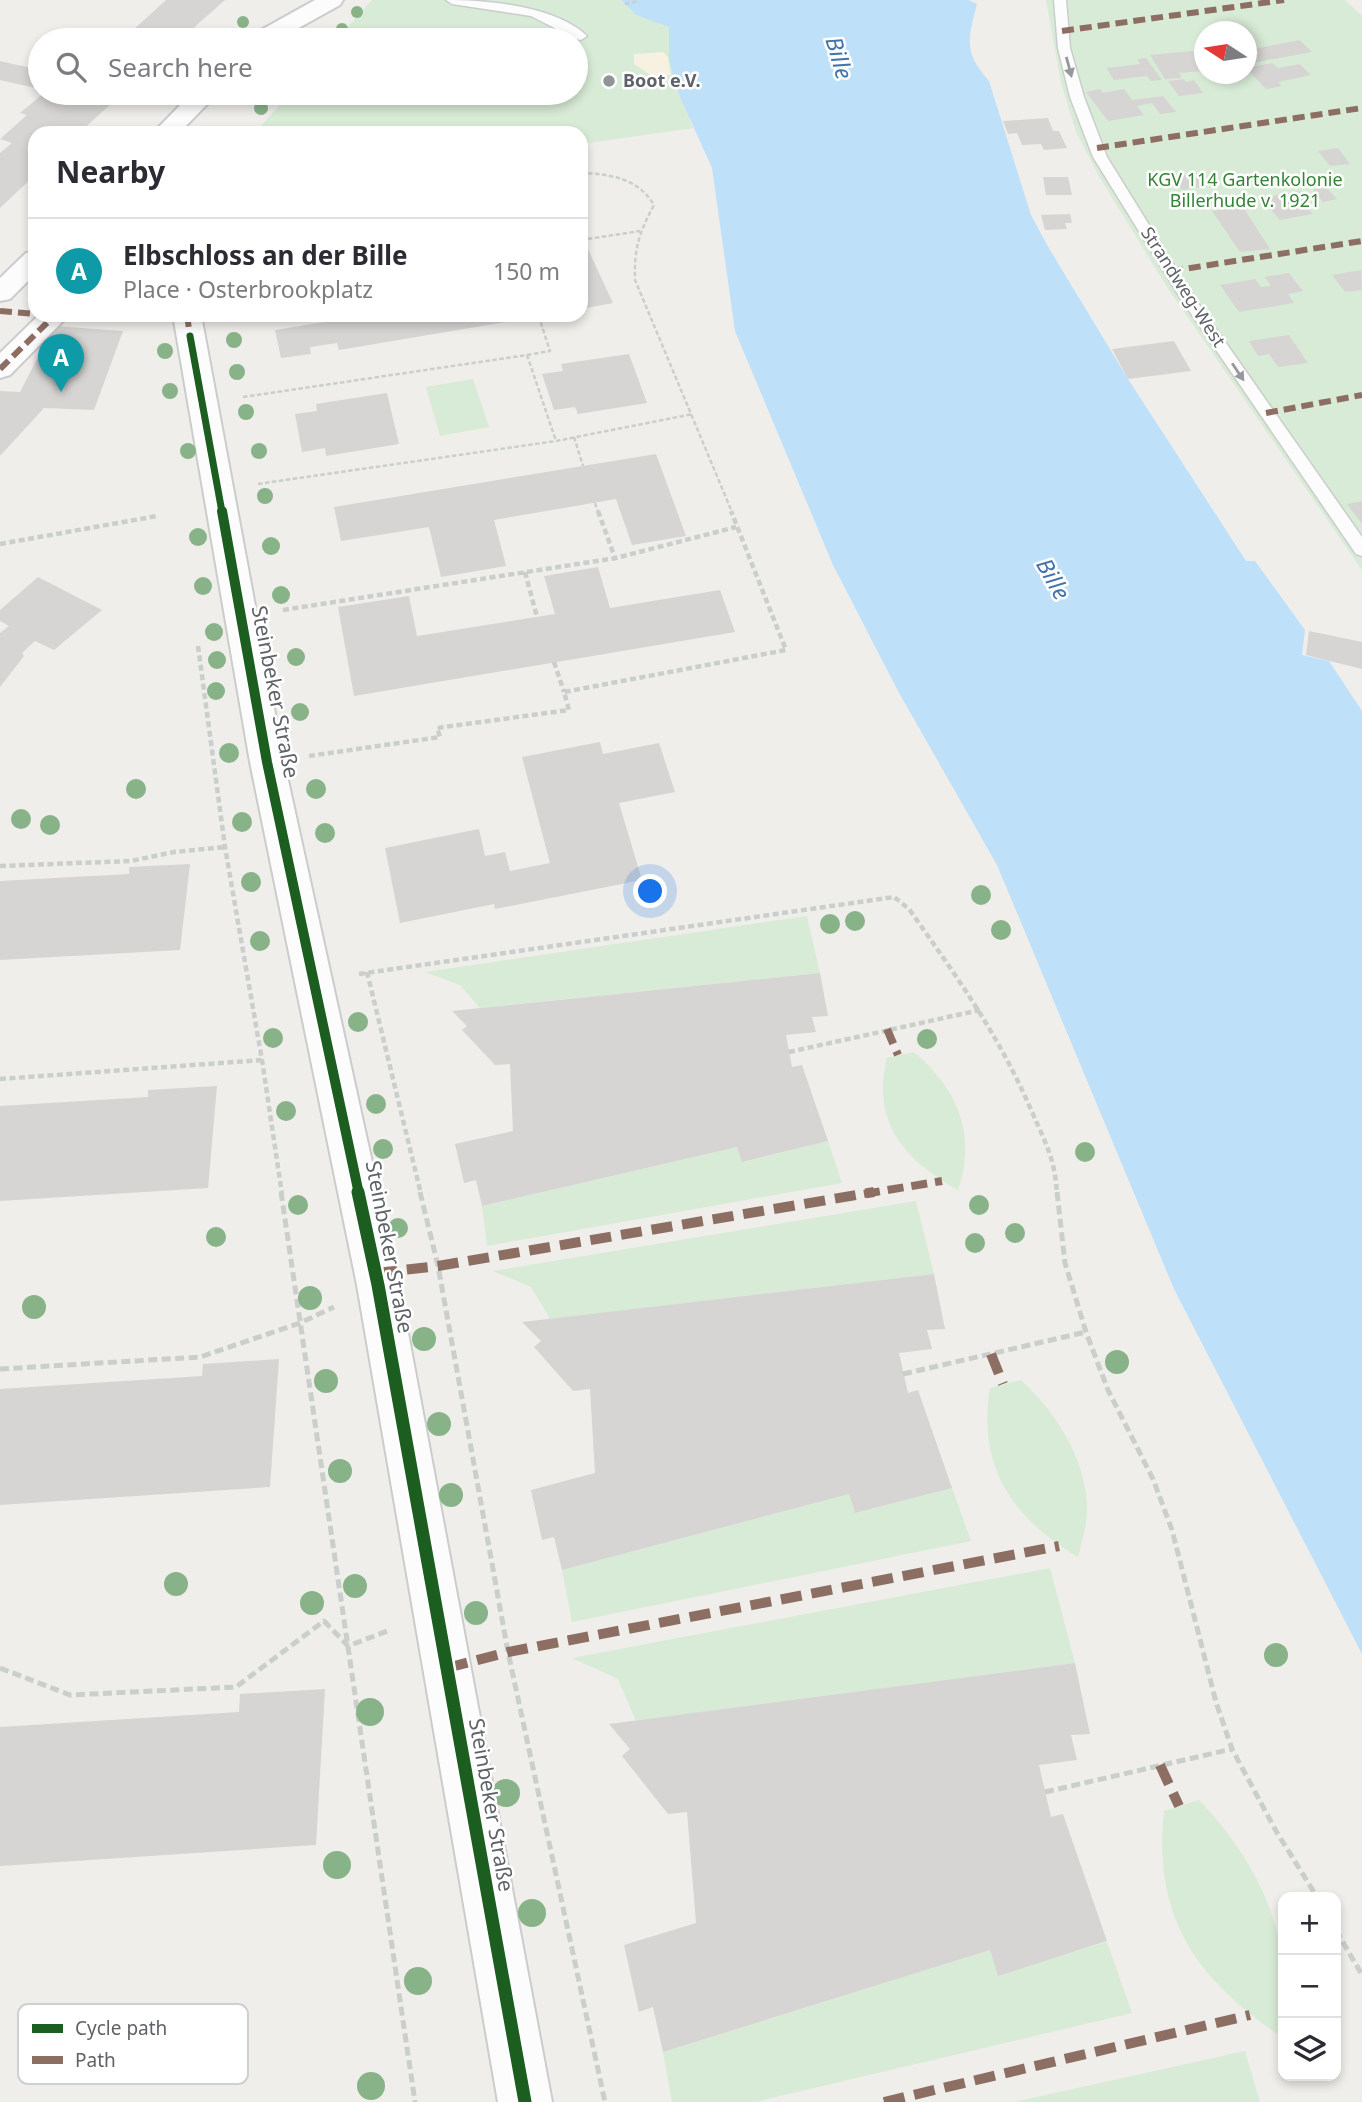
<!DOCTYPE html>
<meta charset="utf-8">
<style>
body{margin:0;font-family:"Noto Sans",sans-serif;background:#f2f2f3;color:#2b2b33}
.controls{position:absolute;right:21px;bottom:21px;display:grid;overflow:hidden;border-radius:14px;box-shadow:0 4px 10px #0003}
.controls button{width:63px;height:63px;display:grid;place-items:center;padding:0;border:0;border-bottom:2px solid #e1e1e2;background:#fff;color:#2b2b33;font:35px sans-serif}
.compass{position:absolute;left:1194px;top:21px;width:63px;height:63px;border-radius:50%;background:#fff;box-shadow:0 4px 10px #0003;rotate:282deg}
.you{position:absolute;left:651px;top:892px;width:24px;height:24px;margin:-18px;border:5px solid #fff;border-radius:50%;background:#1a73e8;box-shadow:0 0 0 10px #1a73e833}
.badge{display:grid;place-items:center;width:46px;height:46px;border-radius:50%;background:#0f766e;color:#fff;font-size:23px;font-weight:700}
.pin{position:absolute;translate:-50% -58px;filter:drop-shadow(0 2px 4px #0008)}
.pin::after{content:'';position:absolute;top:37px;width:24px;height:21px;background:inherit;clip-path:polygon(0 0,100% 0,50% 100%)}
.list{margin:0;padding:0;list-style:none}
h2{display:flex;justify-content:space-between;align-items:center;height:91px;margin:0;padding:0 28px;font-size:30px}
h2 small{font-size:23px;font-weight:400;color:#7c7c81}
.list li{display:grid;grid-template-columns:46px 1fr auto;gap:21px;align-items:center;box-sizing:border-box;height:105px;padding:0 28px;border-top:2px solid #e1e1e2}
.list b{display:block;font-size:26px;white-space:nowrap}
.list p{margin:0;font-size:23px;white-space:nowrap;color:#7c7c81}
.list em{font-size:23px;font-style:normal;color:#7c7c81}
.icon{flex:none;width:38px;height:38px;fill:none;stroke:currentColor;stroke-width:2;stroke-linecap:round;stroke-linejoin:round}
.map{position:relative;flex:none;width:1362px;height:2102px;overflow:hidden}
.search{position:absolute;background:#fff;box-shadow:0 4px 10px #0003;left:28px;top:28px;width:560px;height:77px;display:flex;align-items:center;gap:18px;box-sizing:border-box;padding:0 24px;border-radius:38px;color:#7c7c81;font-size:26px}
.panel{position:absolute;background:#fff;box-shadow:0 4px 10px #0003;left:28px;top:126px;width:560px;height:196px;border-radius:21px}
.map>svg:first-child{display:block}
.green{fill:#d8ebd6;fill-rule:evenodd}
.sand{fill:#f6f1e1}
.water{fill:#bfe0f9}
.building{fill:#d6d5d3}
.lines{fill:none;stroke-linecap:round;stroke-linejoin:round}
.lane-casing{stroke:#cbcccc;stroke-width:3}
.street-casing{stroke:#cbcccc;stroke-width:4}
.path-far2{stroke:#cacfcc;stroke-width:2.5;stroke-dasharray:4.5 2.5;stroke-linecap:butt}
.path-far1{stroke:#cacfcc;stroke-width:4.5;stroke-dasharray:6 3.5;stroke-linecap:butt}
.path{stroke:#cacfcc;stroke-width:5;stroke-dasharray:9 4.5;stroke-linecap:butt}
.lane{fill:#fdfcfc;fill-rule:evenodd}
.street{fill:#fdfcfc;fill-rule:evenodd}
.quiet-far2{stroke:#8d6e63;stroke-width:6;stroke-dasharray:12 6;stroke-linecap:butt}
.quiet-far1{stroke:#8d6e63;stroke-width:8;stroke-dasharray:16 8;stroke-linecap:butt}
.quiet{stroke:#8d6e63;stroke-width:10;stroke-dasharray:21 10;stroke-linecap:butt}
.cycleway-far2-casing{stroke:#fff;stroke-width:10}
.cycleway-far1-casing{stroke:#fff;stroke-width:14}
.cycleway-casing{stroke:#fff;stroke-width:18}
.cycleway-far2{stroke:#1b5e20;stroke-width:7}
.cycleway-far1{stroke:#1b5e20;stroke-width:10}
.cycleway{stroke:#1b5e20;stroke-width:13}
.tree{fill:#88b388}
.oneway{fill:#96999c}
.poi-dot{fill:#919496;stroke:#fff;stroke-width:2.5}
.labels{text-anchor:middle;stroke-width:5;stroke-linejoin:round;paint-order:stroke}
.far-poi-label{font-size:18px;font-weight:bold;fill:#5f6368;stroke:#fff;text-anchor:start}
.far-park-label{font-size:18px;fill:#348238;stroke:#fff}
.far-street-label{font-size:18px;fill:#5f6368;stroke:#fff}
.street-label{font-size:21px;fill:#5f6368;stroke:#fff}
.water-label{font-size:23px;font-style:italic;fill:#4174aa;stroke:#fff}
.key{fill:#fff;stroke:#cfd0d2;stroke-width:2}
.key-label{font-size:19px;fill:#5f6368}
</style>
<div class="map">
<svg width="1362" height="2102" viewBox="0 0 1362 2102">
<rect width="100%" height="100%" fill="#efeeea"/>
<path class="green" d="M372,0h249l15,15 33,11v35l24,67 -112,16v-11h-326l35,-40h286v-53h-240z
M1046,0h299l17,16v554l-195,-283 -67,-109 -24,-46 -15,-49zM1204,32h42v42h-42z
M473,379l16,48 -49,9 -14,-49z
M807,916l13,57 -340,35 -20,-23 -35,-13z
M914,1052c44,37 63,83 44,138 -53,-30 -87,-67 -71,-132z
M828,1141l14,42 -355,63 -5,-40 255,-59 6,15z
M916,1201l18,73 -384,45 -19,-32 -38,-16z
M1021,1380c34,31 66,80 66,129 0,16 -5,32 -9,48 -66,-39 -101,-91 -88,-169z
M952,1488l19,53 -399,81 -10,-52 287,-76 6,19z
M1050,1568l25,95 -439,58 -18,-42 -46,-21z
M1199,1800c43,44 81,107 84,170 1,22 -2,43 -6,64 -83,-59 -124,-118 -113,-223z
M1107,1942l25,71 -377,89h-83l-9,-50 327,-102 8,25z
M1245,2051l15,51h-246z"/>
<path class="sand" d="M663,52l5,5 3,18 -19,1 -18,-12v-10z"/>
<path class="water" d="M621,0h348l8,4c-9,35 -14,48 12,77l42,134 16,30 81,134 118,182h9l50,69 -3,25 27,6 33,50v943l-188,-365 -177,-424 -99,-174 -65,-126 -98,-234 -23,-163 -32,-71 -11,-36v-34l-33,-12z"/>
<path class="building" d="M166,0h59l-45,40h-58z
M1300,40l12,12 -66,12v-9l13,-2 -5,-4z
M1193,51l11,20 -25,2 3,5 -17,1 -15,-24z
M1146,58l16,22 -11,1 -4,-5 -33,4 -8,-12 34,-4 -3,-5z
M0,61l40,9v19l-40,-9z
M1272,63l6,5 22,-4 11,11 -33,7 4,4 -16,3 -20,-21z
M1184,79l2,3 8,-2 9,13 -24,3 -11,-15z
M1100,89l3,4 21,-4 8,11 31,-4 13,16 -16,2 -8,-11 -15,3 7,9 -36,6 -22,-29z
M44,93h79l-44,40h-44v42l-35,33v-55l12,-10 -12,-4 27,-24 -7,-2z
M1048,118l5,13h6l8,17 -23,2 -3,-6 -19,1 -5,-12 -9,1 -5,-13z
M1338,148l12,16 -20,2 -12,-15z
M1199,173l9,13 -26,4 -9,-13z
M1043,177h25l4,18h-26z
M1326,187l11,12 -14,3 -10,-12z
M1300,191l8,9 -7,1 12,13 -33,6 -19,-22z
M1243,207l27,42 -30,3 -28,-41z
M1070,214l2,9h-7l2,6 -22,1 -4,-15z
M586,245l27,58 -32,6v-63z
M1361,270l1,20 -17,2 -13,-17z
M1289,273l14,18 -15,3 6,9 -55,9 -19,-27 35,-6 6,8 10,-1 -6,-9z
M369,315h173v1l-203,34 -2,-7 -27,4 1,7 -30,4 -6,-28z
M54,326l69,5 -29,79 -50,-2 -44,48v-65l20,1z
M1289,335l19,28 -30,4 -9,-13 -11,2 -9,-15z
M1174,341l17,30 -63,8 -16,-30z
M629,354l18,49 -69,11 -3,-7 -21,3 -12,-36 21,-3 -2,-7z
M387,393l12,51 -73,12 -1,-8 -23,4 -7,-38 22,-3 -1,-7z
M656,454l30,82 -54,9 -16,-46 -122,21 12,46 -65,11 -12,-50 -88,14 -7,-34z
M1362,501v23l-15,-20z
M598,567l12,41 110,-18 15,42 -381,64 -16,-89 71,-11 8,40 138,-22 -11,-38z
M38,577l64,33 -48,40 -19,-9 -13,12 2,3 -24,31v-54l9,-7 -9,-5v-11z
M1309,631l53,11v27l-56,-14z
M600,742l3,12 56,-11 16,49 -56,11 23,77 -147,29 -1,-5 -94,19 -15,-75 94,-19 6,27 20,-4 5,19 40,-8 -28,-106z
M190,864l-10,86 -180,10v-79l129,-7v-7z
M820,973l8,43 -16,1 4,15 -30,3 6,32 10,-2 26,76 -86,21 -5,-15 -255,59 -6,-26 -12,3 -9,-39 58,-13 -3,-67 -15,1 -33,-35 5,-4 -15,-15z
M217,1086l-9,102 -208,13v-95l148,-9v-7z
M934,1274l11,55 -18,1 5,19 -33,4 9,40 10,-3 34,98 -97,25 -6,-19 -287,76 -8,-33 -12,3 -11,-50 64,-17 -5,-84 -17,2 -39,-44 7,-6 -19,-19z
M279,1359l-9,128 -270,18v-116l202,-13 1,-12z
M1075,1663l15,71 -19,1 6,25 -38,5 12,52 12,-3 44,127 -109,35 -8,-26 -327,102 -10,-45 -14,5 -15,-67 72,-22 -9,-111 -19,2 -46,-58 8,-7 -21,-25z
M325,1689l-9,156 -316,21v-139l239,-15 1,-18z"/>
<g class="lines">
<g class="lane-casing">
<path id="lane" d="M446,0c41,0 110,6 141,36l-6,4 -5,-1 -45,-23 -79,-12z
M1054,0h12l4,48 14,49 23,60 86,139 169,241v19l-6,-2 -177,-258 -86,-139 -23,-60 -12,-49z"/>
</g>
<g class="street-casing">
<path id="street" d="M315,0h28l-3,5 -63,35h-29l4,-5z
M192,93h26l-39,40h-26z
M35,251v23l-25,25 -10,2v-23l26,-25z
M39,315h30l-59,60 -10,3v-25z
M173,315h28l83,447 115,523 153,817h-54l-141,-817 -107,-523z"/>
</g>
<path class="path-far2" d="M625,4l14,-3
M581,173c29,1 57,5 73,32 -15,28 -20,43 -19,75l97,232
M581,240l59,-9
M527,355l23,-4 -11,-34
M243,397l284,-42 29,86
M574,437l9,29
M258,484l298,-43 137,-27
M595,503l3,9"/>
<path class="path-far1" d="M598,511l17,47
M0,544l157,-28
M525,572l12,45
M283,610l333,-52 120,-31
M198,646l27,201 37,213 20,134
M554,662l10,30
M309,756l131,-19 -3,-9 132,-18 -5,-18 222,-42 -55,-139
M0,866l131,-5 43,-9 51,-5
M367,972l54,222
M359,974l535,-77 15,12c48,68 90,126 123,203 14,32 23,47 25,82
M789,1052l191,-42
M0,1079l262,-19"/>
<path class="path" d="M281,1192l134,910
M420,1192l18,74 70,386 97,450
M1057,1192l8,71 21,69 22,58 45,89 19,51 44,172 16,47 44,82 41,66
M0,1369l200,-12 100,-34 34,-16
M903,1374l183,-42
M0,1668l70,27 166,-8 88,-66 24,25 42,-16
M1045,1792l187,-43
M1336,1930l26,45"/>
<use href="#lane" class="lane"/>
<use href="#street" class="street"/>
<path class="quiet-far2" d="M1062,31l222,-31
M1097,148l265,-40
M1171,271l191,-30
M0,311l35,3
M187,315l3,21
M0,369l55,-54
M1266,413l96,-18"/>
<path class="quiet-far1" d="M887,1029l11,26
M864,1194l78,-13"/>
<path class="quiet" d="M376,1273l62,-7 436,-74
M991,1354l12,30
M447,1668l61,-16 551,-106
M1160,1765l19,41
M884,2102l366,-87"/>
<g class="cycleway-far2-casing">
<path id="cycleway-far2" d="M190,336l32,176"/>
</g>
<g class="cycleway-far1-casing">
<path id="cycleway-far1" d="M222,511l45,251 92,432"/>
</g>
<g class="cycleway-casing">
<path id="cycleway" d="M358,1192l20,93 147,817"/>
</g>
<use href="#cycleway-far2" class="cycleway-far2"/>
<use href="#cycleway-far1" class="cycleway-far1"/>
<use href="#cycleway" class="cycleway"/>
</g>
<g class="tree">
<circle cx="357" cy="12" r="6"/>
<circle cx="243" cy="22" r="6"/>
<circle cx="342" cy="29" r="6"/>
<circle cx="261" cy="108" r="7"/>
<circle cx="234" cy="340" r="8"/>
<circle cx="165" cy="351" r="8"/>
<circle cx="237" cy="372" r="8"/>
<circle cx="170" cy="391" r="8"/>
<circle cx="246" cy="412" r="8"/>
<circle cx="188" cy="451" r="8"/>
<circle cx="259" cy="451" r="8"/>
<circle cx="265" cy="496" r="8"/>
<circle cx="198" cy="537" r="9"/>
<circle cx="271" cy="546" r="9"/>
<circle cx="203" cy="586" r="9"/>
<circle cx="281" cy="595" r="9"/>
<circle cx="214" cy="632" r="9"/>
<circle cx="296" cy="657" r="9"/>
<circle cx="217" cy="660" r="9"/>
<circle cx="216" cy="691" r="9"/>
<circle cx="300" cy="712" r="9"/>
<circle cx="229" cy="753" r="10"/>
<circle cx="136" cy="789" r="10"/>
<circle cx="316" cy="789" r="10"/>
<circle cx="21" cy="819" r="10"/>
<circle cx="242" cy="822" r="10"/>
<circle cx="50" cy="825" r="10"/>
<circle cx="325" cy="833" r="10"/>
<circle cx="251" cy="882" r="10"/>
<circle cx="981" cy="895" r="10"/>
<circle cx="855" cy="921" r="10"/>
<circle cx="830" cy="924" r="10"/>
<circle cx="1001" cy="930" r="10"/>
<circle cx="260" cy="941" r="10"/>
<circle cx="358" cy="1022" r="10"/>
<circle cx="273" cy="1038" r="10"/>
<circle cx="927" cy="1039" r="10"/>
<circle cx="376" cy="1104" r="10"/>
<circle cx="286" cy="1111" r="10"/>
<circle cx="383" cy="1149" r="10"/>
<circle cx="1085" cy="1152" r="10"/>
<circle cx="298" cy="1205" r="10"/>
<circle cx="979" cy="1205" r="10"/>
<circle cx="398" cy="1228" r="10"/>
<circle cx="1015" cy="1233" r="10"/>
<circle cx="216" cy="1237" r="10"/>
<circle cx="975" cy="1243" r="10"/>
<circle cx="310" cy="1298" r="12"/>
<circle cx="34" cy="1307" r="12"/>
<circle cx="424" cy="1339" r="12"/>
<circle cx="1117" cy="1362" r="12"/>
<circle cx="326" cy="1381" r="12"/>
<circle cx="439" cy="1424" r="12"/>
<circle cx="340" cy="1471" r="12"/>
<circle cx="451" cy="1495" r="12"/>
<circle cx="176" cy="1584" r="12"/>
<circle cx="355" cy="1586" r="12"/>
<circle cx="312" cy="1603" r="12"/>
<circle cx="476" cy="1613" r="12"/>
<circle cx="1276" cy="1655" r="12"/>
<circle cx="370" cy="1712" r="14"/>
<circle cx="506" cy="1793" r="14"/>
<circle cx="337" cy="1865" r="14"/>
<circle cx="532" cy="1913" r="14"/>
<circle cx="418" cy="1981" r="14"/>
<circle cx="371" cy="2086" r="14"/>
</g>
<defs><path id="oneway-solid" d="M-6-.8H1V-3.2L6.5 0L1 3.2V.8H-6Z" transform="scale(1.75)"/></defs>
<g class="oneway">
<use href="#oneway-solid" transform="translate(1069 67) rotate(75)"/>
<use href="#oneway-solid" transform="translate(1238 372) rotate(56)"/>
</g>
<circle class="poi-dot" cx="609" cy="81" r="7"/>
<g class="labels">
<g class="far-poi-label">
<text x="623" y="87">Boot e.V.</text>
</g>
<g class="far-park-label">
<text x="1245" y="186">KGV 114 Gartenkolonie<tspan x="1245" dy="21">Billerhude v. 1921</tspan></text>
</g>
<g class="far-street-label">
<text transform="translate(1183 287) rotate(57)" y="6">Strandweg-West</text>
</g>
<g class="street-label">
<text transform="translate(275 692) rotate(79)" y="7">Steinbeker Straße</text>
<text transform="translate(389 1247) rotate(79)" y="7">Steinbeker Straße</text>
<text transform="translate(491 1805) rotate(80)" y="7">Steinbeker Straße</text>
</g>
<g class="water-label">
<text transform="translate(839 58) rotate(74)" y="8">Bille</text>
<text transform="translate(1053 579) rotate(61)" y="8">Bille</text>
</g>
</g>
<rect x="18" y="2004" width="230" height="80" rx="10" class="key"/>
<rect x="32" y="2024" width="31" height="9" fill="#1b5e20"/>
<rect x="32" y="2056" width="31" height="8" fill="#8d6e63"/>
<g class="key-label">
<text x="75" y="2035">Cycle path</text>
<text x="75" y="2067">Path</text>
</g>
</svg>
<div class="controls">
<button>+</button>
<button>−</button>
<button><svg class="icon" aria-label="layers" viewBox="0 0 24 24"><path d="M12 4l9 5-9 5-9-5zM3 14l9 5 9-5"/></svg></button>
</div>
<svg class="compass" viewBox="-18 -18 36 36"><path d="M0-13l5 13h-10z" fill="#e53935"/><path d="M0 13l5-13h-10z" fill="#7c7c81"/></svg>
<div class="you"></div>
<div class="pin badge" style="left:61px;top:392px;background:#0f9aa8">A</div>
<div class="search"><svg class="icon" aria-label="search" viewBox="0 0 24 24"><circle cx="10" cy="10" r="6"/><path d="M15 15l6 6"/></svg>Search here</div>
<section class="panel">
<h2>Nearby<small></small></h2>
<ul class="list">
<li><span class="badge" style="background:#0f9aa8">A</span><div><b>Elbschloss an der Bille</b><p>Place · Osterbrookplatz</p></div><em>150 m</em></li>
</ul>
</section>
</div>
